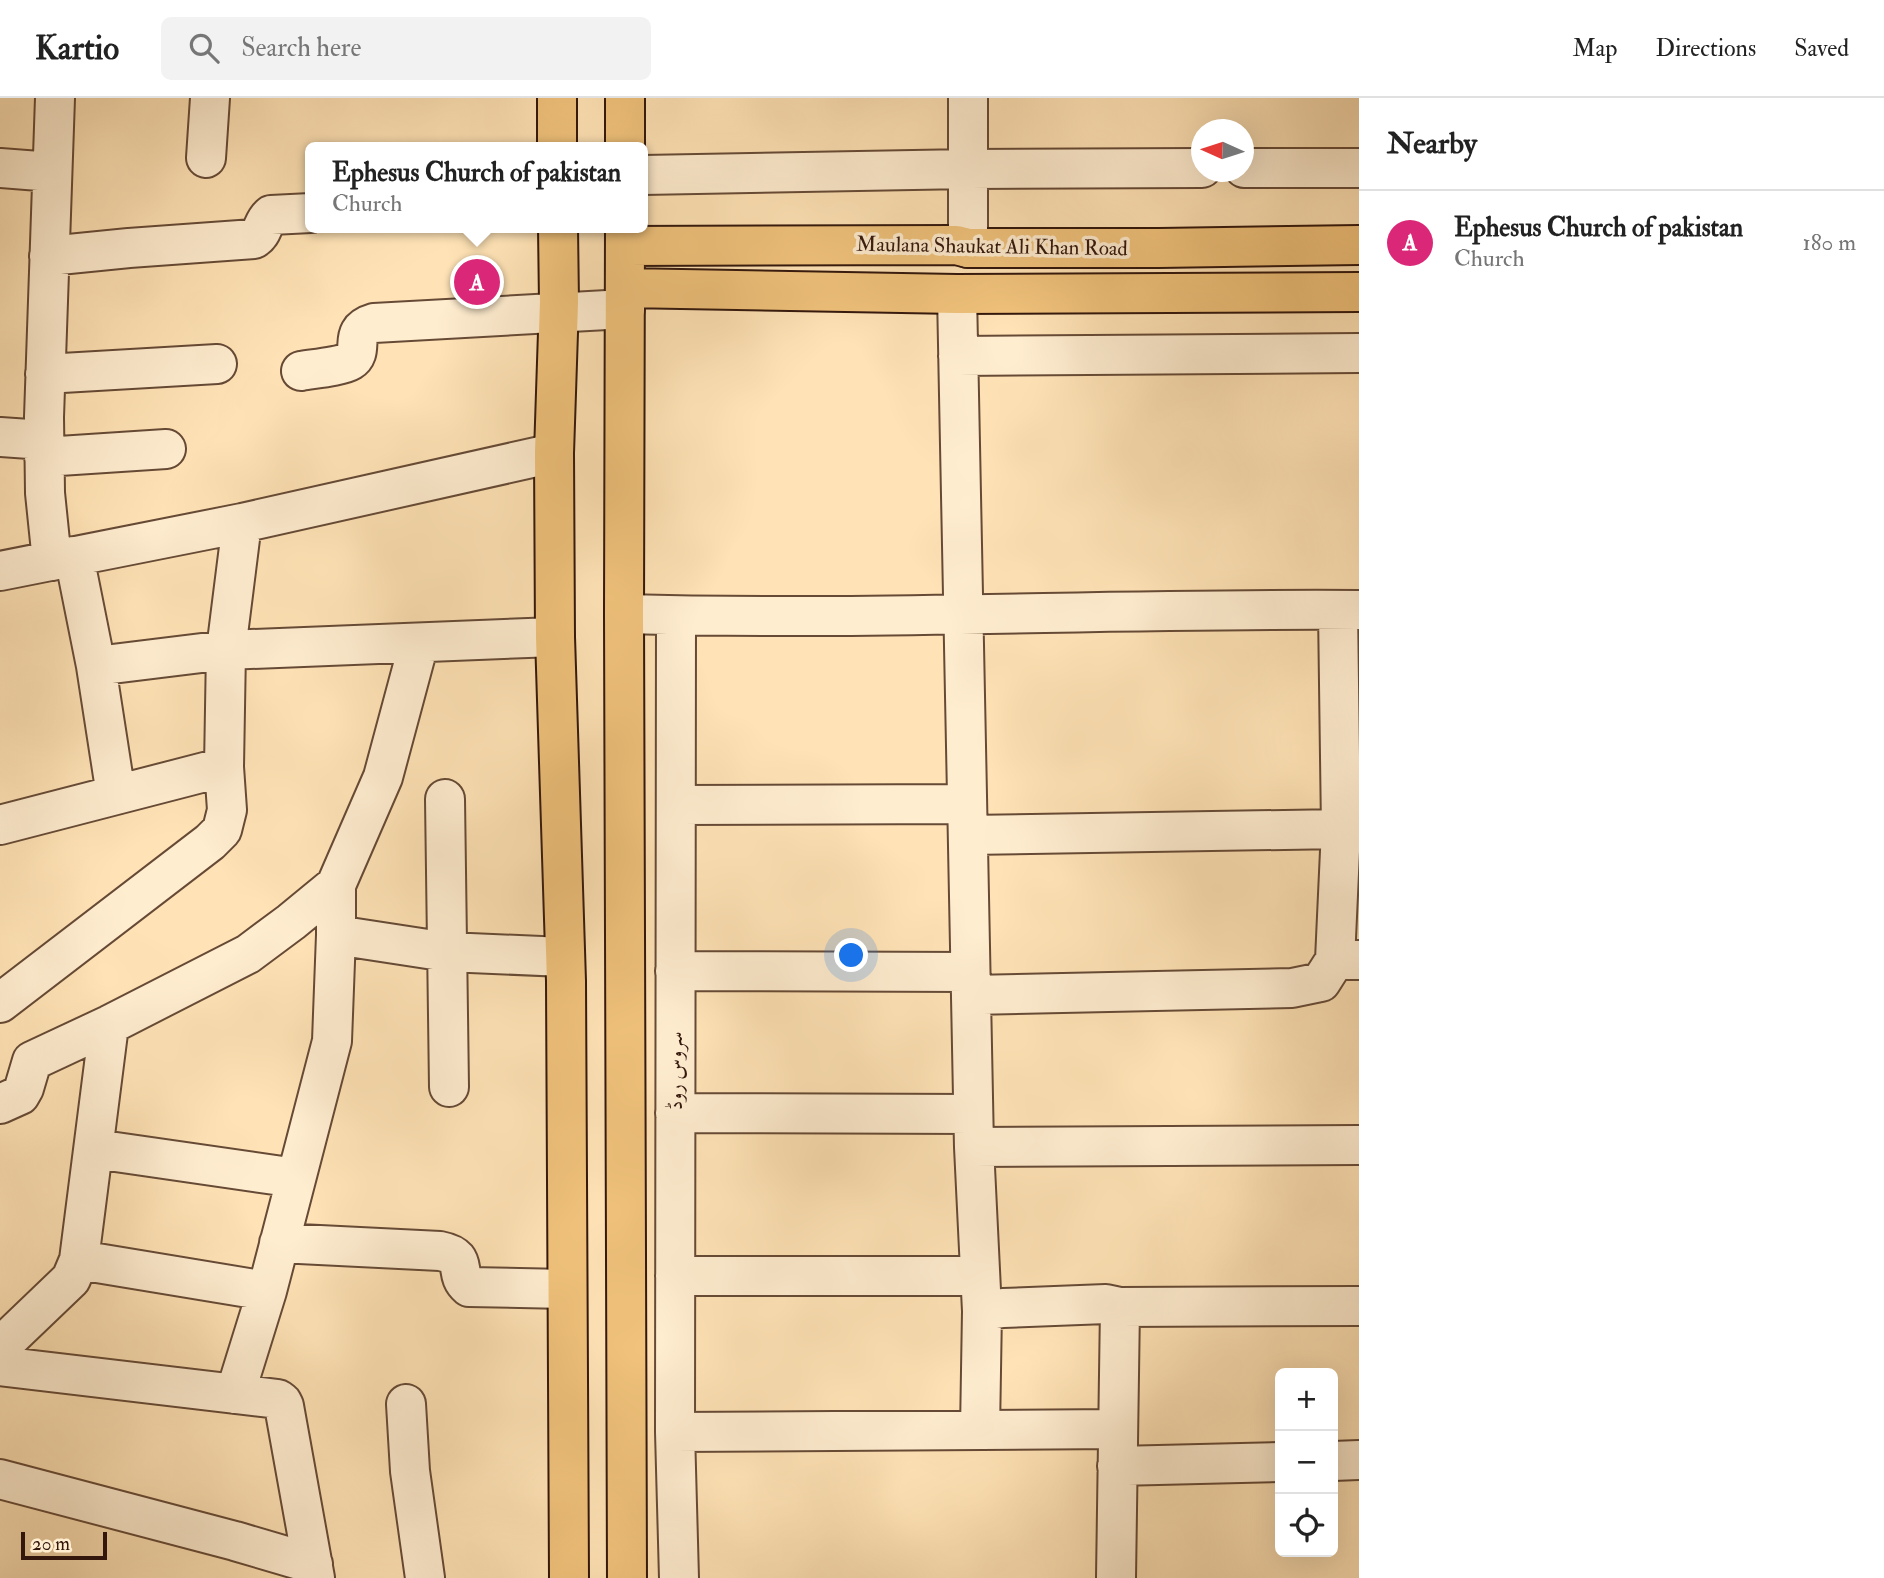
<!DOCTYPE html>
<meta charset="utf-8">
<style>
body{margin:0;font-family:"IM FELL Double Pica",Amiri,serif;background:#f2f2f2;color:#222}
.controls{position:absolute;right:21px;bottom:21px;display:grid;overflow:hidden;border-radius:10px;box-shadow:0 7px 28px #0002}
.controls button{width:63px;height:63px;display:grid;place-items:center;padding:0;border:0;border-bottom:2px solid #e0e0e0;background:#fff;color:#222;font:35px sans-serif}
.compass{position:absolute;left:1191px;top:21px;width:63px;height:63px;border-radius:50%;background:#fff;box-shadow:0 7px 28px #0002;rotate:273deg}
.scale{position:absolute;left:21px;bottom:18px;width:86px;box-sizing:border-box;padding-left:7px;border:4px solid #33170c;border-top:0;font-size:19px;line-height:24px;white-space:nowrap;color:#33170c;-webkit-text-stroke:5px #ffedd0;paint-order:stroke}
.you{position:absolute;left:852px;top:858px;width:24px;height:24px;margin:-18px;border:5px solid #fff;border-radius:50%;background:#1a73e8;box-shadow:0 0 0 10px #1a73e833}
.badge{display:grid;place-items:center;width:46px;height:46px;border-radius:50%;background:#db2777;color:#fff;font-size:23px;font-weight:700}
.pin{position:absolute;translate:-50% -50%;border:4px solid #fff;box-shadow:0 2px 7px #0006}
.popup{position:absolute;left:305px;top:44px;width:343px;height:91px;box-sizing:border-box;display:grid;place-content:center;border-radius:10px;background:#fff;filter:drop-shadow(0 2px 5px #0005);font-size:23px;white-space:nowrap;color:#767676}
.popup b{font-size:26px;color:#222}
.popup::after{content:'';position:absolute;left:50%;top:100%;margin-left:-14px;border:14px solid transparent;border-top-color:#fff}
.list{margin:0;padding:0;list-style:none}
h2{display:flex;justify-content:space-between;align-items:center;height:91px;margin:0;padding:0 28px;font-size:30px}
h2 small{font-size:23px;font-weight:400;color:#767676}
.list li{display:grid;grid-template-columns:46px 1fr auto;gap:21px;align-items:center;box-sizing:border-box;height:105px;padding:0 28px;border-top:2px solid #e0e0e0}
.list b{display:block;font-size:26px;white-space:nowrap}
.list p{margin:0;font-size:23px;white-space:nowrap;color:#767676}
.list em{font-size:23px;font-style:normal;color:#767676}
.icon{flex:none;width:38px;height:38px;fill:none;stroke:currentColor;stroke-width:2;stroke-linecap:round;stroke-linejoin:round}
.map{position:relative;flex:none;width:1359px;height:1480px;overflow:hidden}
header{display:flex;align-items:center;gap:42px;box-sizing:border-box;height:98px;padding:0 35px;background:#fff;border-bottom:2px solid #e0e0e0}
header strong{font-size:33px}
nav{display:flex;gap:38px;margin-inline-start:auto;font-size:24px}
.search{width:490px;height:63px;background:#f2f2f2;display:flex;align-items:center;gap:18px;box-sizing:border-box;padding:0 24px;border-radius:10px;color:#767676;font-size:26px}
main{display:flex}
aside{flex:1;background:#fff}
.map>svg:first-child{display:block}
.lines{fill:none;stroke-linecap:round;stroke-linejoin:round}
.minor-casing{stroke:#664a36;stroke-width:42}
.major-casing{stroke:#33170c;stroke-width:42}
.minor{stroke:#ffedd0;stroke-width:38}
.major{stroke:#f0c27b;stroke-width:38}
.labels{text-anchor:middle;stroke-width:7;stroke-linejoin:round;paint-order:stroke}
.street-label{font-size:21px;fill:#33170c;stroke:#ffedd0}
</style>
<header>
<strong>Kartio</strong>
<div class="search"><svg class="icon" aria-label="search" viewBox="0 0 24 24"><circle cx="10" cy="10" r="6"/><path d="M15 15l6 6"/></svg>Search here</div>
<nav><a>Map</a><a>Directions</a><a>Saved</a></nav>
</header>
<main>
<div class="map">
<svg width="1359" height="1480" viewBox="0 0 1359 1480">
<rect width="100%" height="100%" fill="#ffe3b6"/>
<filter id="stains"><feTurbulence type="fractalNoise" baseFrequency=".00286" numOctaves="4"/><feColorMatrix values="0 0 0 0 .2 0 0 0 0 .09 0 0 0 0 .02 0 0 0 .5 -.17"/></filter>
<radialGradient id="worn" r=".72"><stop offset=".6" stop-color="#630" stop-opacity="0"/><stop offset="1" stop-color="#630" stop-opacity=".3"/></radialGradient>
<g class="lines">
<g class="minor-casing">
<path id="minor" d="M206,60l4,-60
M0,70l52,4
M1244,70h115
M643,77l325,-6 234,-1
M968,150v-150
M49,158l80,-8 125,-9c10,-6 8,-17 17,-24l40,-2
M957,196l17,853 8,164 -2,119
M958,258l401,-3
M301,273c11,-2 41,-5 49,-10 16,-10 -4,-30 24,-38l251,-14
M45,276l172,-10
M0,339l44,3
M44,359l122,-8
M74,458l22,110 20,129
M52,463l-7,-68 -1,-76 11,-319
M0,473l242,-48 312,-70
M1338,512l3,219 -6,131h24
M624,516c245,7 490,-6 735,-4
M676,518l-1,816 4,146
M96,568l130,-16 329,-13
M445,701l4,288
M676,707l291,-1
M0,727l224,-58
M968,737l373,-6
M336,837l111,17 117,5
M675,873l295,1
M971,897l321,-7 29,-6 14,-22
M0,905l210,-161 12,-12 5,-20 -3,-43 2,-117 16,-127
M0,1006l20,-9 4,-7 8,-27 77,-36 139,-71 43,-32 45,-37 47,-108 36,-134
M675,1015l298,1
M974,1049l385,-2
M95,1051l201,29
M279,1145l161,8c31,6 12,22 29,36l97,2
M79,1162l188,31
M675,1178h305
M1120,1209l239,-1
M982,1213l21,-3 103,-4 14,3 -4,271
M0,1249l71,-68 8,-19 30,-235
M0,1268l278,33 4,3 2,4 31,172
M235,1296l32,-103 65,-250 4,-106v-50
M406,1306l4,67 15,107
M675,1334l443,-3
M1333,1363l26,-1
M1117,1368l163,-4
M0,1381l235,62 78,23"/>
</g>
<g class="major-casing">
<path id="major" d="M557,0v49
M625,49v-49
M558,130l1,74 -5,151 1,184 11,344 3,597
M625,130l-1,386 3,964
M625,148l331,-1 12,3h191l200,-3
M626,190l331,6 402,-2"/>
</g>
<use href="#minor" class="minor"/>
<use href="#major" class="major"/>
</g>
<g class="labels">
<g class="street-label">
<text transform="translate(992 148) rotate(1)" y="7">Maulana Shaukat Ali Khan Road</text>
<text transform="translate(675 973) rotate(-90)" y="7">سروس روڈ</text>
</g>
</g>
<rect width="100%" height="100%" filter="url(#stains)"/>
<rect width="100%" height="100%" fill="url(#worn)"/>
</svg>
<div class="controls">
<button>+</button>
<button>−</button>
<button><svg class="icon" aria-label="locate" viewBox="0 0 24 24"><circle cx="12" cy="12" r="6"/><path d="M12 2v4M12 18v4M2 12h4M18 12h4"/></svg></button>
</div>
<svg class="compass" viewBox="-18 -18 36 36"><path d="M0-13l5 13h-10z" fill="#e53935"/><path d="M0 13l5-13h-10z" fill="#767676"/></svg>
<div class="scale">20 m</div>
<div class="you"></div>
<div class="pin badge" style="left:477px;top:184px">A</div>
<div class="popup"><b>Ephesus Church of pakistan</b>Church</div>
</div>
<aside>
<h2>Nearby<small></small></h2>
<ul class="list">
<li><span class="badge">A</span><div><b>Ephesus Church of pakistan</b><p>Church</p></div><em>180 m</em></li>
</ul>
</aside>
</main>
